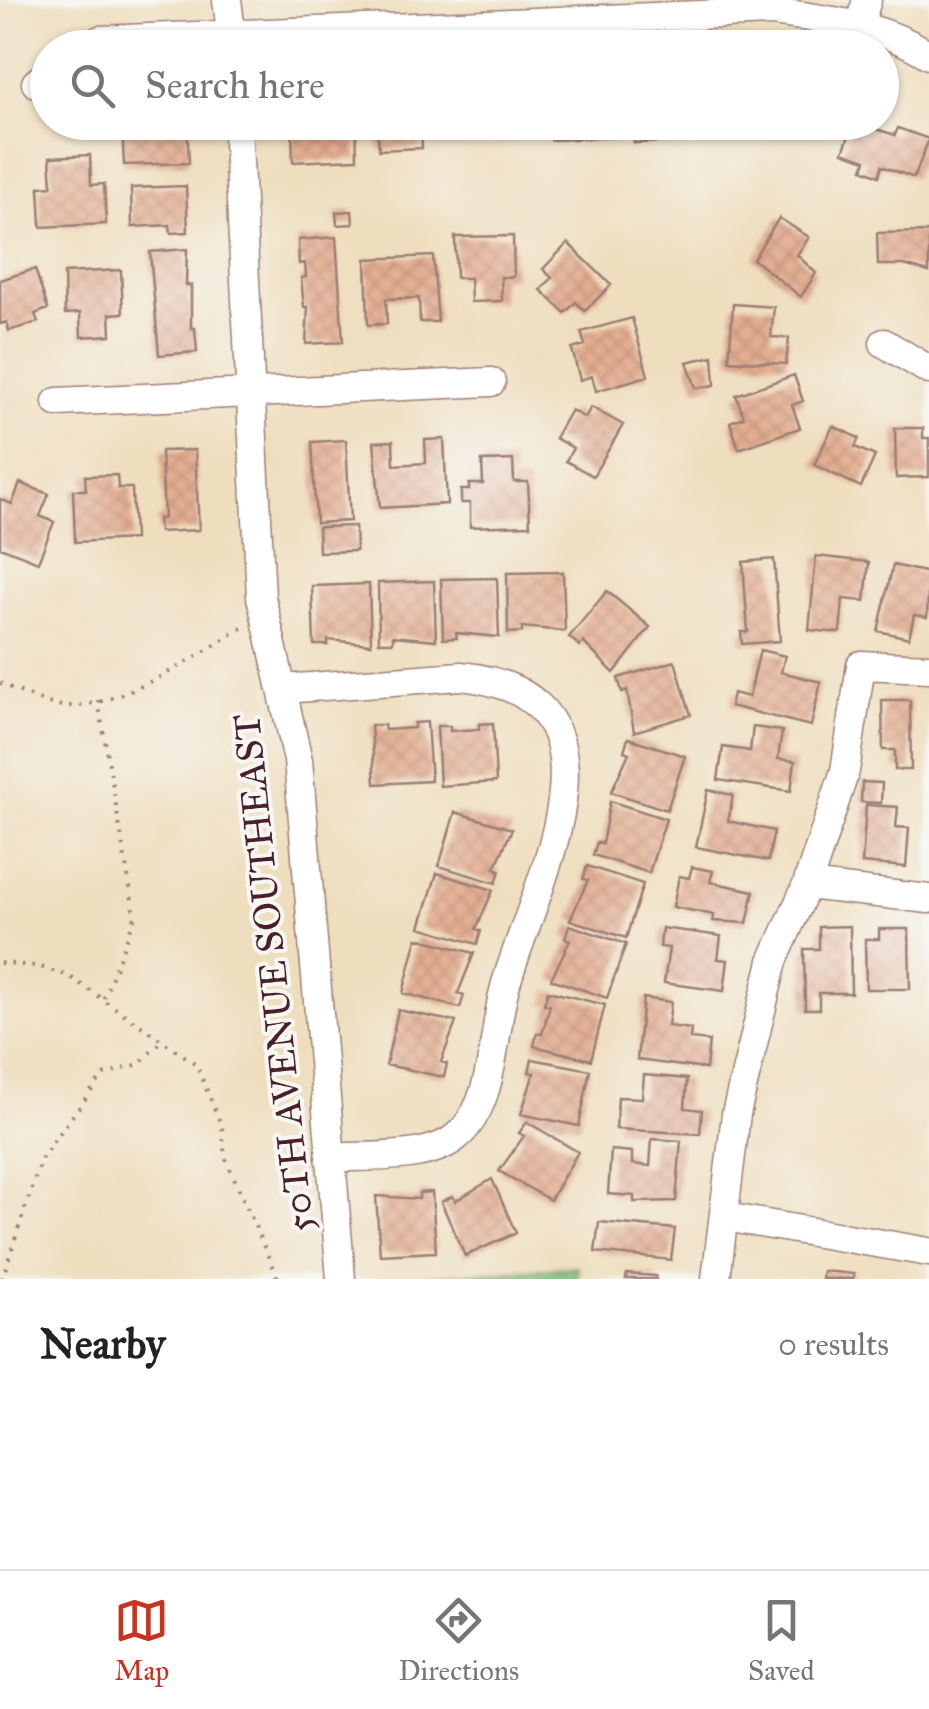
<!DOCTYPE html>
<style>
body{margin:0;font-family:"IM FELL Great Primer",serif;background:#f2f2f2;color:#222}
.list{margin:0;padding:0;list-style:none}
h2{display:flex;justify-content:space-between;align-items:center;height:130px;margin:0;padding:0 40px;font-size:42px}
h2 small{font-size:32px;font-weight:400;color:#767676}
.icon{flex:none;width:55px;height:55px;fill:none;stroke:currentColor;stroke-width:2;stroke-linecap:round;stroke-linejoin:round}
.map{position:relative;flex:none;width:929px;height:1279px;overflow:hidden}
.search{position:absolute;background:#fff;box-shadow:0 2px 8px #0004;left:30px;right:30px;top:30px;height:110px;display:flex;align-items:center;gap:25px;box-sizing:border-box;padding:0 35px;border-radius:55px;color:#767676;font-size:38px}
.sheet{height:290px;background:#fff}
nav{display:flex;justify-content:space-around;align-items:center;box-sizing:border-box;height:140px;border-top:2px solid #e0e0e0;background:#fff;font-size:28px;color:#767676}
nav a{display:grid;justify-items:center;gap:5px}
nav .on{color:#c8321e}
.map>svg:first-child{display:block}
.green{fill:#86c881;stroke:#687456;stroke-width:2.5}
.building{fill:url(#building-cross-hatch)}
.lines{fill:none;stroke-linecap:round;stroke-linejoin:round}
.minor-casing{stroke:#9c7e74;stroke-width:31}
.path{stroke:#9c7e74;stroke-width:4;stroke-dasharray:2.5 8;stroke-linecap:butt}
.minor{stroke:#fff;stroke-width:28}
.labels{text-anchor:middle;stroke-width:8;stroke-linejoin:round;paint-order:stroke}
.street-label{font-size:38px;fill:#4a1f2b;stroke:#f6f6f2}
</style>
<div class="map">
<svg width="929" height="1279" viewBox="0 0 929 1279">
<defs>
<pattern id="building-cross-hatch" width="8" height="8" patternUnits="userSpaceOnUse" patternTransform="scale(2.5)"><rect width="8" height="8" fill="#e4ae92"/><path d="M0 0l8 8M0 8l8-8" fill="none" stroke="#c5957e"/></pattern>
</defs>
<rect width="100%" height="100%" fill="#f6f6f2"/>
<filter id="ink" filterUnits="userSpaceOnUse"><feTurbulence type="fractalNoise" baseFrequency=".01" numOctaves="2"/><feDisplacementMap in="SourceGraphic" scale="20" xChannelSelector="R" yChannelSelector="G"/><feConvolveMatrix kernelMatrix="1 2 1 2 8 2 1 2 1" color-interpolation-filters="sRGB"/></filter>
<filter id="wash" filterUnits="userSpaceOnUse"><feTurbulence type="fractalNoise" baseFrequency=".0048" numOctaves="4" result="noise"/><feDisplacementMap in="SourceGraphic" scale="40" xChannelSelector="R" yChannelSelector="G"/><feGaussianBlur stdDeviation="2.25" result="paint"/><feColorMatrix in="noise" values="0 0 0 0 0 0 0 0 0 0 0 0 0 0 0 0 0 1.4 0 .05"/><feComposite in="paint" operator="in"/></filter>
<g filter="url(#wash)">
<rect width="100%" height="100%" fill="#efdebe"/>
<path class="green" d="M578,1267l-1,12h-184z"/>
<g id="blocks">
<path class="building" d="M134,122h53l2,41 -65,2 -2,-40z
M321,122h35l1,37 -64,3 -1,-34 29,-1z
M377,122h44l1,26 -43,2z
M550,122h70v15l-69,3z
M633,122h29l5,20 -33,1z
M722,122h22l1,14 -23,1z
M854,122l41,13 3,-7 31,11 -15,39 -32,-12 -3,10 -16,-7 3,-9 -23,-8z
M90,155l1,30 13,-1 2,40 -65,3 -2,-40 13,-1 -2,-29z
M186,186l2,46 -17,1 -1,-8 -38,2 -1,-39z
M352,211l1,13 -16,1 -1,-13z
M779,218l30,19 -12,18 19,18 -15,24 -48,-38z
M929,232v40l-25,-7h-26l-1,-32z
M513,236l1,41h-13l1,24 -31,1 -1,-24h-14l-1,-41z
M336,237l7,105 -37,2 2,-37h-4l-3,-29 5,-1 -1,-14 -6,1 -1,-24z
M568,243l43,42 -26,26 -9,-9 -11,11 -24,-23 11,-12 -9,-9z
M187,249l-1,36h5v43h4l2,24 -38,3 -9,-103z
M433,256l5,66h-18l-1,-24 -33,1 1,25 -19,1 -2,-66z
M35,269l13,40 -13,5 3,8 -29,9 -2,-9 -7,2v-44z
M121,270l2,43 -13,1 1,21 -30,2 -1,-24 -15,1 -1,-41z
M733,304l41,3 -3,30 18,1 -3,26 -57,-4z
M632,318l16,58 -52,15 -4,-15 -12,4 -8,-31 13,-4 -4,-13z
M713,356l2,29 -19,3 -9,-26z
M794,375l9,26 -11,4 8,23 -61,21 -9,-27 14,-5 -8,-22z
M591,407l32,18 -30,51 -27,-15 7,-13 -18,-10 16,-28 14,8z
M833,426l26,12 -4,9 20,9 -14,31 -47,-22z
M895,428h28v10h6v39l-33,1z
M444,439l3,65 -67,4 -6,-66 19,-1 1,24 32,-2 -1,-23z
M346,440l4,81 -34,2 -4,-81z
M195,450l4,80 -40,2 -1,-13 6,-1 -3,-67z
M513,460l1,22h14l2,43 -60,2v-24h-9v-13h8v-6h14l-1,-23z
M117,475l1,13h14l2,51 -59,3 -2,-52h13l-1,-14z
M20,483l29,11 -9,22 14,6 -16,40 -38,-15v-48l12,5z
M355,526l1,25 -37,1 -1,-25z
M816,556l53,6 -4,39 -22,-2 -3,34 -31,-3z
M774,559l6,82 -38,3 -1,-12h7l-5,-70z
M893,565l36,8 -2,44 -13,-2 -5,23 -31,-7z
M563,572l2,59 -43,-4v5l-14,1 -1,-60z
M497,578l2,59 -43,-4 1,5 -14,1 -2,-60z
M434,581l2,59 -43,-4v6h-14l-1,-59z
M369,584l2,60 -43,-4v5h-14l-2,-59z
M607,591l43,36 -36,46 -31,-31 -3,4 -11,-9z
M760,650l25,6 -4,16 40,10 -10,44 -81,-20 3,-13 16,4z
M675,661l16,54 -57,17 -7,-42 -5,2 -4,-14z
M882,700h28l1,70h-16v-20h-12z
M427,722l4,59 -56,3 -4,-59h13l1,5 29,-2v-5z
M493,723l3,59 -56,4 -3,-60h13v5l29,-2v-5z
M753,727l29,4 -4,28 17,2 -4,30 -73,-11 5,-33 27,4z
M628,738l57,18 -18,54 -56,-18 18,-39 -5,-2z
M862,782l20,1 -1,20 -20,-1z
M708,790l25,5 -5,26 46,10 -6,30 -72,-14z
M610,801l56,18 -17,54 -56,-18 4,-13 5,2z
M866,805l32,2 -2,20 13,1 -3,39 -44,-4z
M455,812l57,17 -17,39 5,2 -4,13 -57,-17z
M587,866l56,18 -17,54 -56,-18 18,-40 -5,-1z
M692,867l21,4 -3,11 44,9 -7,32 -34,-2 1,-6 -41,-8 6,-31 10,2z
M437,873l56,17 -17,39 5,2 -4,13 -57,-17z
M569,925l57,19 -19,54 -56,-19 19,-39 -5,-2z
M850,926l1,67h-32v16h-14l-1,-60h15v-22z
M662,928l59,8 -3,23 10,1 -4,31 -60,-8 5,-35 -9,-1z
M879,929h30l1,60h-44l-1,-50h14z
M417,938l57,15 -16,40 6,2 -4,13 -57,-15z
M548,991l57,14 -14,55 -57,-14 3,-13 5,1 8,-29 -6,-1z
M643,998l28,4 -3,24 23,3 -1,10 19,2 -3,28 -69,-9z
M398,1010l58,12 -15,40 6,2 -3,13 -58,-12z
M532,1059l58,11 -11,56 -58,-12 13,-41 -5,-1z
M644,1075l43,4 -2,29 17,2 -2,24 -84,-5 2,-32 24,1z
M527,1122l51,30 -28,48 -51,-29 25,-35 -5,-3z
M652,1139l29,2 -5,60 -42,1v-6l-26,-2 3,-44 21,2v12l18,2z
M492,1179l24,54 -51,23 -24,-54 12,-6 2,5z
M432,1192l4,60 -56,3 -4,-59 43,3v-6z
M599,1222l76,7 -4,31 -76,-8z
M823,1271l31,3 -1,5h-31z
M627,1274l29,2v3h-30z"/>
</g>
</g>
<g filter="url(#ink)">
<use href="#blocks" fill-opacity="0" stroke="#9c7e74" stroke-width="2.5"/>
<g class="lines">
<g class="minor-casing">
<path id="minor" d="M227,0l6,48
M859,26l8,-26
M86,48l14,-8 672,-28c54,7 111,13 157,43
M36,83l12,-10
M237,122l24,475 37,163 43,519
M884,343l45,27
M57,402l434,-20
M283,689l178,-13c182,19 73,208 44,311 -13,46 -9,117 -49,150 -29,24 -89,18 -126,21
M807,885l122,14
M725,1217l204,35
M716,1279l20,-165 37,-153 34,-76 38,-114 16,-106 68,3"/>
</g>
<path class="path" d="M0,683c21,9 43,22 66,23 54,2 133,-51 177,-79
M98,700l37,217 -32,83
M0,963l37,3 32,10 127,88 26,63 3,30 53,122
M2,1279l40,-122 61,-82 36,-11 24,-24"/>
<use href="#minor" class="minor"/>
</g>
</g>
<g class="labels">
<g class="street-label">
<text transform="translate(273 973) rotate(-96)" y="13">50TH AVENUE SOUTHEAST</text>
</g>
</g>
</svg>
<div class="search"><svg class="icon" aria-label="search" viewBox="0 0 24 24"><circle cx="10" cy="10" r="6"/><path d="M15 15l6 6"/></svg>Search here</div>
</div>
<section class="sheet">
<h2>Nearby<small>0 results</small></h2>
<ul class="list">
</ul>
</section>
<nav>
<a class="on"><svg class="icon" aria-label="map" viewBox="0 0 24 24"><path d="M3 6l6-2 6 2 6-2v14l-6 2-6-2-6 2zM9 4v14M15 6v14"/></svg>Map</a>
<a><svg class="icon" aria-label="directions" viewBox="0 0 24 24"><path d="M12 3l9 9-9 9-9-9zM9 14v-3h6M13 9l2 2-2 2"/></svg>Directions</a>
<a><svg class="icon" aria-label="saved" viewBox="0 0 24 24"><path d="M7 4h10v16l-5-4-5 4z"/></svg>Saved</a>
</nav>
